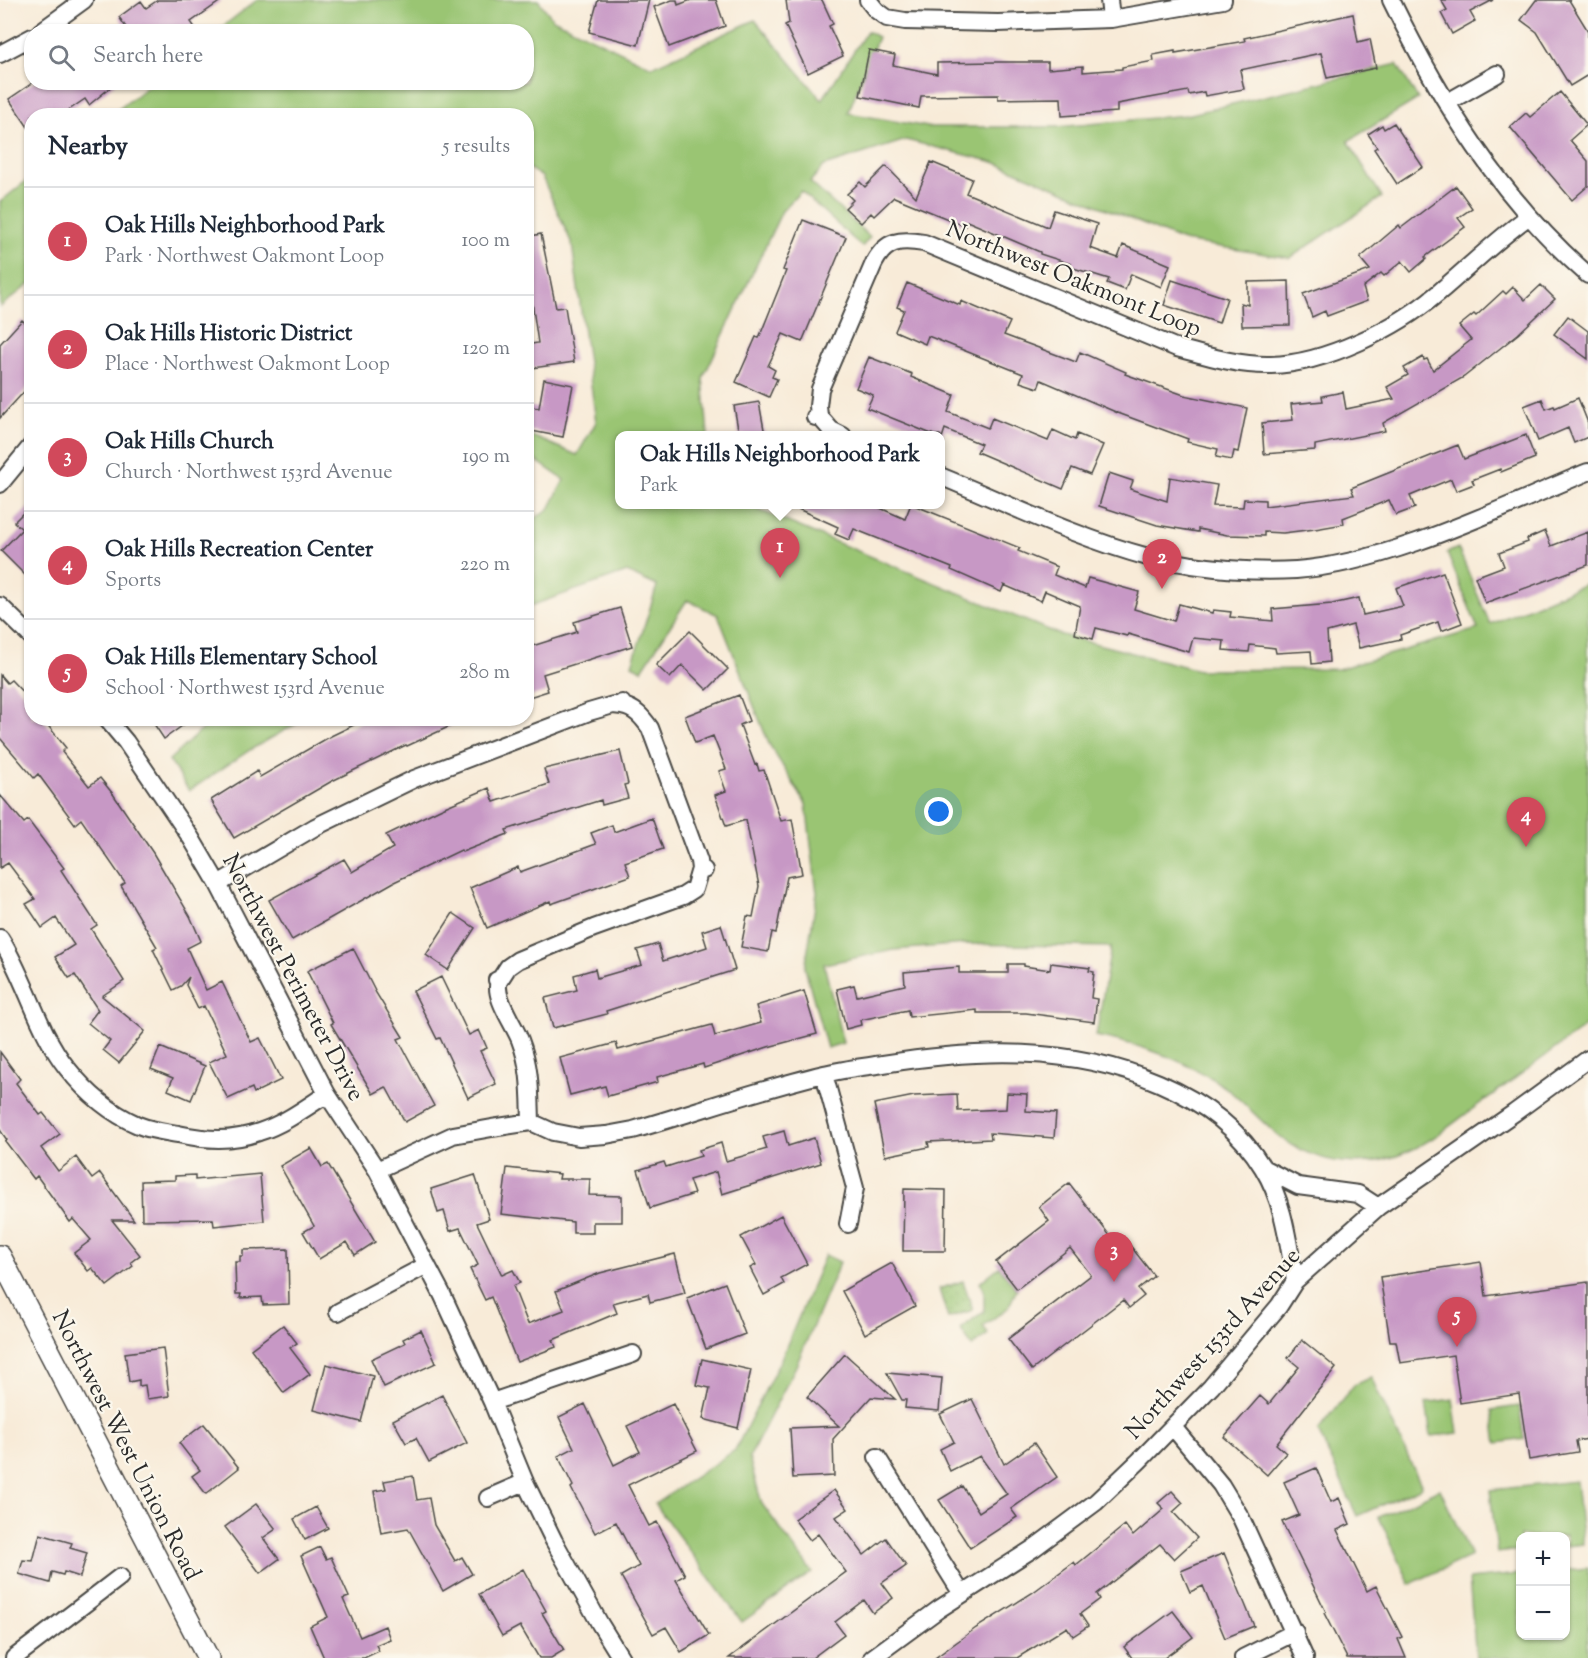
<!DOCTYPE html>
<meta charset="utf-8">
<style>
body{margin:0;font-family:"Sorts Mill Goudy",serif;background:#f6f6f7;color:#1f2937}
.controls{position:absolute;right:18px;bottom:18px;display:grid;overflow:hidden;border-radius:12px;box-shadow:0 2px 4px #0004}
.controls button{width:54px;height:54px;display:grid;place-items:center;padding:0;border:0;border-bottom:2px solid #e0e1e3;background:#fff;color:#1f2937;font:30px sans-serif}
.you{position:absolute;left:939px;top:812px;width:21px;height:21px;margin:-15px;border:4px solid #fff;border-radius:50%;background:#1a73e8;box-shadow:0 0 0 9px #1a73e833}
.badge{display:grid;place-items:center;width:39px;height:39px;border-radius:50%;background:#d1495b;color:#fff;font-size:20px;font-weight:700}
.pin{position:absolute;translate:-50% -50px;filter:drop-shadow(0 2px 3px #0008)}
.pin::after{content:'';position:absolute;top:32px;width:21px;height:18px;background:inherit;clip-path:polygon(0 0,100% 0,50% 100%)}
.popup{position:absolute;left:615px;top:431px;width:330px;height:78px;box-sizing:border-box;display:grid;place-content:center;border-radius:12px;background:#fff;filter:drop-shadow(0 2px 4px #0005);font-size:20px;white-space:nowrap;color:#747a83}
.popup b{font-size:22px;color:#1f2937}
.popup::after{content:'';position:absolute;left:50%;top:100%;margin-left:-12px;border:12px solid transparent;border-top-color:#fff}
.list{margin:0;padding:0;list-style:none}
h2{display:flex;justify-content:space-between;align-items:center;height:78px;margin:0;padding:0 24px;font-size:26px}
h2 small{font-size:20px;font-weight:400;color:#747a83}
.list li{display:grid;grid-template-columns:39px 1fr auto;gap:18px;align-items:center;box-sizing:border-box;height:108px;padding:0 24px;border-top:2px solid #e0e1e3}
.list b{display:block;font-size:22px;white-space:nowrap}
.list p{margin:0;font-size:20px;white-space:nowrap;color:#747a83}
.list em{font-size:20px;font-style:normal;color:#747a83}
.icon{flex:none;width:33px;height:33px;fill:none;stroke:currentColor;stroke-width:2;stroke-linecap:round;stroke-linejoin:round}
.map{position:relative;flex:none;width:1588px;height:1658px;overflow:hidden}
.search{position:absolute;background:#fff;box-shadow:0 2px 4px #0004;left:24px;top:24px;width:510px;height:66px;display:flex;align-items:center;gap:15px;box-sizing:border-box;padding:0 21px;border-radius:24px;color:#747a83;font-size:22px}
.panel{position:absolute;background:#fff;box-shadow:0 2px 4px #0004;left:24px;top:108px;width:510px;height:618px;border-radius:24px}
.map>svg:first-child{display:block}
.green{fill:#9ac573;stroke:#62784f;stroke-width:1.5}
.garden{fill:url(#garden-dots);stroke:#62784f;stroke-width:1.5}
.building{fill:#c798c5}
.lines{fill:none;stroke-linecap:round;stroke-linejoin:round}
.minor-casing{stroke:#4a4845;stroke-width:20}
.tertiary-casing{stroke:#4a4845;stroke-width:24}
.minor{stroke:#fff;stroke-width:16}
.tertiary{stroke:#fff;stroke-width:21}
.labels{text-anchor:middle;stroke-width:4.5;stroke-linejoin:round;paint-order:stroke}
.street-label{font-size:24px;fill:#2b2b2b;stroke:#fbf7ec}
</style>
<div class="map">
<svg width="1588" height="1658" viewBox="0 0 1588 1658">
<defs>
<pattern id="garden-dots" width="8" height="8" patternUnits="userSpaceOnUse" patternTransform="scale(1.5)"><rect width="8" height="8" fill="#9ac573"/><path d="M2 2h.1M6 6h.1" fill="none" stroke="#85a964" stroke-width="1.8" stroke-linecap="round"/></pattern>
</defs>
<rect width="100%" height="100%" fill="#fbf7ec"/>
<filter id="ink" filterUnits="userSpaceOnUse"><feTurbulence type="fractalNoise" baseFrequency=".0167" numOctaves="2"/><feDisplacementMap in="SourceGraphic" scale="12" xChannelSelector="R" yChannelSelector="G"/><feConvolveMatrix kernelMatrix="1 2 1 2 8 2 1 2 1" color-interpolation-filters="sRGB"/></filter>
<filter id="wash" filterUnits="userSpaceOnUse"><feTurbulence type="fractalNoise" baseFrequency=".008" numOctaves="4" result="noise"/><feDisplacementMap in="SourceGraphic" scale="24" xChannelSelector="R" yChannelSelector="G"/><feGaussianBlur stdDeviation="1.35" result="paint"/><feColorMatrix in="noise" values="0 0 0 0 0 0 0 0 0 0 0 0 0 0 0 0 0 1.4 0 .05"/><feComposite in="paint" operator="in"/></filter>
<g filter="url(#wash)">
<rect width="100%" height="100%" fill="#f8ebd8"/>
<path class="green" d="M257,0h281l15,19 99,48 103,-47 67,80 45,-69 11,6 -30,76 80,14h129l130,-12 210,-51 21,35 -70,42 34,56 -92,61 -107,-17 -189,-79 -88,-22 -82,26 -14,16 60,55 -8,10 -61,-56 -19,20 -79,167 5,57 -88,1v68l137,1 -3,3 304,126 141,36 139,-1 140,-40 -31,-76 11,-5 32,76 98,-41v441c-37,28 -73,55 -110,81 -22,16 -44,35 -69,46 -43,20 -91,14 -129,-14 -19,-15 -35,-34 -54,-49 -39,-28 -84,-43 -130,-52l15,-89 -145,-3 -72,6 -70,14 19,79 -16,5 -22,-80 12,-75 -11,-89 -37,-60 -51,-129 -31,-15 -45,70 -10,-5 25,-79 -30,-14 -100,35v-83l22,-15 15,-29 -37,-26v-20l50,21 19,-33 -24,-178 -30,-67 -15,-10 -1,-51h-416l42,-33 374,-1v-50l-309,-1z
M31,177v106l-31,24v-105z
M213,719v-1l92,1 -55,31 -61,41 -20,-31z
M825,1255l15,7 -44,104 -47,92 13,46 50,68 -70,50 -87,-118 80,-54 46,-91z
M999,1267l18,22 -9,19 -25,18 5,8 -16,12 -12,-17 24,-18v-21l-5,-7z
M1371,1377l51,110 -65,29 -39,-85 36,-46z
M1453,1399l5,34 -27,3 -5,-33z
M1519,1406l5,33 -27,4 -5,-33z
M1576,1481l7,63 -17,2v-10h-46v14l-23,3 -7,-63z
M1440,1489l31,67 -61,28 -31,-67z
M1588,1568v90h-112l-7,-79 51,-5v62h46v-66z"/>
<path class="garden" d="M963,1281l10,29 -25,8 -9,-29z"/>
<g id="blocks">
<path class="building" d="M158,0h64l-31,22 7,10h-69l-10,-15 22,-16 5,7z
M598,0h51l-11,45 -49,-13z
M672,0h5l1,5 13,-5h25l9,26 -56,21 -15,-40z
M786,0h36l11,24 -4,2 14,30 -35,17 -23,-48 4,-2z
M1441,0h52l-23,12 5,9 -23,13 -11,-21 6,-3z
M1536,0h33l19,31v44l-18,11 -33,-54 -16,-12z
M1353,14l5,28 12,-3 6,29 -49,10 -6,-25 -81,17 4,19 -39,7 -1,-4 -15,3 -1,-4 -71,13v8l-55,4 -1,-18 -63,1v-4l-77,1 -2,12 -59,-12 9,-46 26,5 -2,10 44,9v-11l60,-1h51v7l35,-3v6l39,-3v-2l32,-6 -1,-6 22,-4v2l70,-12 -1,-3z
M34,82h83l-28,23 -4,-6 -25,17h-28v17l-23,-34z
M1560,92l27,33 -17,15 18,21v25l-16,14 -62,-73 16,-14 4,4z
M1394,123l29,44 -26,17 -23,-35 3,-2 -9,-13 14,-9 2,4z
M931,162l41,17 -6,14 82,34 6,-17 43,14 -7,24 28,10 5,-13 47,20 -9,22 -30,-13 -6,16 -18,-7 2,-4 -39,-12 1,-3 -31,-10v-2l-73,-31 -2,5 -71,-29 -20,19 -3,-3 -10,10 -16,-15 8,-8 -6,-6 13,-12 5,5 21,-21 30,31z
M1456,186l16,22 -14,10 7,9 -40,30 1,2 -15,13 -9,-11 -18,15 -3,-3 -18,14 4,14 -40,15 -2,-5 -13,6 -9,-23 67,-24 -10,-12 39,-33 2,3z
M803,220l43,17 -44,105 -19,-8 -15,32 7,4 -3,7 5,2 -8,18 -33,-15 20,-45 3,1 27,-67 -3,-1z
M541,234l15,74 9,-1 9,55 -48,7v-24l12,-2 -7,-48h-5v-58z
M1172,280l55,18 -8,25 -55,-18z
M1289,281l1,44 -48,1 -1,-23 7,2v-23z
M907,283l53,22 1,-4 49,21 -6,13 72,27 4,-10 46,20 -1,2 59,21 63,13 -9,44 -4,-1 -2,9 -16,-3 2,-8 -31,-7 1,-3 -70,-26 -77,-33 -3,8 -18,-6 3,-8 -95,-38 -3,8 -30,-13 9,-21 -7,-3z
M1541,285l14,14 -37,35 -54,43 -81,46 2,8 -70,14v5l-51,4 -2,-31 31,-3 -2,-16 32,-3 -1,-5 21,-4 3,17 48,-10 -7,-12 21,-12 -4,-7 19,-11 1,3 3,-1 6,11 38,-30 -12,-14 15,-12 2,2 27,-25 3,3 7,-7 12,13z
M1568,316l20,15v28l-34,-25z
M22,320l10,9v54l-32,35v-74z
M869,357l43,17 -1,3 43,18 -6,17 40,16 4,-10 56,23 5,-11 22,10 2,-6 26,11 -13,30 -18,-7 -9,21 -86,-37 4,-8 -36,-15 -3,9 -2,-3h-6l-67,-27 6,-13 -17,-7z
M544,379l29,6 -10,52 -37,-7v-24l13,2z
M1578,398l10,25v14l-14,6 -6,-15 -30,13 -14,-35 18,-7 4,10 8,-3 1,2z
M759,402l6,33h-26l-5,-29z
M1526,435l9,23 -34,14 -1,-3 -28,11 2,4 -18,7 -5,-12 -41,17 5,12 -19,7 -7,-15 -46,18 1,6 -29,5 -32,4 -19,-1v4l-37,-1 -29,-6v3l-41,-7 -58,-19 10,-33 24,8 -3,8 37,12 3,-24 47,8 -4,21 30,1 1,-8 21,1v6l89,-11 -3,-7 107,-43 6,14z
M32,504v78l-31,-31 21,-22 -8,-7z
M787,504h84l34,15 6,-15 109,44 -2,3 39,16 -3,8 31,13 3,-10 51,14 -5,17 40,12 5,-17 33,9 1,-3 18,2 -1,5 43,4 -1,-12 60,-5 27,-6 4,17 40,-9 -7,-18 47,-16 19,51 -21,8 -3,-9 -38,13 1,4 -42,9 -6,-23 -26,7 2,30 -17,2 -1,-13 -35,2 -1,-5 -25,-3 -1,7 -26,-2 1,-9 -31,-3 -4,14 -61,-18 -1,2 -31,-8 -3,11 -18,-5 5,-28 -35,-15 -4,10 -37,-16 -3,7 -50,-22 1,-2 -98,-39 -5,11 -14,-6 3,-7z
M1545,531l6,15 37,-14v33l-103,38 -10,-26 29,-11 -5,-13 29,-11 -1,-3z
M620,608l12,38 -89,28 5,17 -22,7v-50l51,-16 -3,-10z
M690,631l38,38 -21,21 -25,-25 -12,13 -14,-13z
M0,675l7,8 4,-3 21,22v16h10l24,30 -4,4 27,34 11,-8 13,16 40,59 37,63 11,25 -14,7 19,42 16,-8 29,60 9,-4 21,42 -27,13 -2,-5 -24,11 -19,-37 18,-8 -23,-48 -6,3 -12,-24 3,-8 -8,9 -8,4 -20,-41 4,-2 -36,-61 4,-3 -44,-64 -6,5 -37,-50 -4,4 -34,-40z
M739,695l10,26 -9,4 15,40 2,-1 2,7 5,-1 17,51 11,-2 10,55 -15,3 -11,56 -4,-1 -4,20 -27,-5 6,-31 6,1 6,-31 -13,-66 -20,6 -11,-31 11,-4 -7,-20 7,-2 -13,-33 -18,7 -10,-27z
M150,718h43l-29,21z
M368,718h100l-61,28 -1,-1 -74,36 -98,57 -23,-38 46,-29 3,6 71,-41z
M620,751l8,33 -4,1 4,13 -26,7 -1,-5 -95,30 2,4 -46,18 -1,-2 -67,32 -102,58 -23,-40 75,-41 8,13 41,-24 -7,-13 54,-26 49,-21 5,14 55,-18 -5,-15z
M0,795l24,28 4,-3 36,48 -3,2 36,55 -6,4 33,52 -22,15 43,35 -26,32 -16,-13 7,-9 -22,-18 10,-13 -23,-35 -6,3 -14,-21 19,-12 -18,-27 -14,10 -16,-24 9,-5 -27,-36 -8,5z
M652,818l11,31 -38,13 5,14 -79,28 -1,-3 -63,27 -17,-40 48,-21 2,5 76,-28 -5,-11 21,-8 2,7z
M453,913l22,15 -27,42 -22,-15z
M721,925l14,45 -129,41 1,3 -54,14 -8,-30 32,-8 -3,-15 21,-6 2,9 45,-13 -5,-15 21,-6 5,17 44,-14 -5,-16z
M353,948l23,45 27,44 -5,2 36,67 -29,16 -19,-35 -13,7 -42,-70 2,-1 -26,-52z
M1051,963l39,5 -1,3 5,1 -3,26 6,1 -3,23 -68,-9h-49v-3l-68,7 -1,-7 -48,10 1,5 -15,4 -9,-40 17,-4 3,11 48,-11 -1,-13 55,-5v6h49v-9h16v2l26,4z
M441,977l28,58 10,-5 8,18 -7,3 16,33 -28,14 -28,-60 -3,1 -24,-48z
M804,991l13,43 -49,13 -64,21 -1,-4 -46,13 1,5 -50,14 -3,-10 -35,9 -10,-37 56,-15 2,7 94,-25 3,11 46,-13 -5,-17z
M160,1047l45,19 -14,34 -23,-10 5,-12 -22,-9z
M0,1052l20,27 -4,4 24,32 3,-2 17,21 -19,14 17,23 18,-14 16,22 8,-6 34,47h-22l28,35 -9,7 2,4 -26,20 -15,-18 -4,3 -14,-18 17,-13 -18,-21 -3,3 -33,-46 -3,3 -29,-38 2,-1 -7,-10z
M1007,1093l20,1 -1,17 30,2 -2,25 -64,-5 1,6 -63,3 1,5 -44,9 -11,-52 40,-8 43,-2 1,17 48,-2z
M784,1131l4,15 26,-8 7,25 -99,31 -6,-22 -27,8 5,14 -44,14 -12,-38 26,-8 2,5 35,-11 -2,-6 22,-7 5,18 41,-12 -4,-12z
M311,1148l11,19 6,-3 47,78 -20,13 -8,-13 -28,17 -16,-27 11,-6 -34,-60z
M507,1168l53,6 -1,5h31l-1,16 33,1v26h-29v11h-20v-11l-72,-8z
M260,1174l4,47 -50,5 -1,-7 -71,1 -1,-39 34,-1v-4l20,-1v5z
M475,1175l14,44 -12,4 25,52 11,-5 7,13 -7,3 15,38 36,-14 -8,-19 44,-18 75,-19 10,39 -35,9 -2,-8 -35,9 4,10 -64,27 3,7 -39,15 -26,-65 -6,3 -15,-31 8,-4 -18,-37 -10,3 -6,-20 -6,2 -7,-24z
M1069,1183l52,67 8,-6 25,32 -16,13 6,7 -15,12 -6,-8 -91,70 -24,-31 83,-64 -21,-27 -53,41 -21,-27 53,-41 -10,-14z
M904,1189l42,1 -1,61h-42z
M781,1215l26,49 -26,14 3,6 -20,11 -14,-27 6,-3 -15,-28z
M288,1249l1,55 -26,1 -1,-8 -22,1 1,-4h-5l-1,-32h5v-6h3v-6z
M1481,1262l5,34 102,-14v157l-12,2 2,11 -49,8 -10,-66 -59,9 -7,-48 -53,8 -4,-22h-6l-10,-64z
M892,1263l23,43 -50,28 -23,-43z
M725,1283l20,51 -39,15 -19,-51z
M283,1325l14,18 -7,5 20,26 -26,19 -33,-44z
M421,1330l15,33 -52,24 -13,-28 34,-16 -2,-4z
M1302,1340l34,28 -60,76 10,9 -19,22 -43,-38 36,-41 9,8 30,-37 -11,-9z
M163,1348l6,48 -22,3 -2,-14 -6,1v-6l-10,2 -4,-29z
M845,1354l50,45 -24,-2 -38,42 1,37 -41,2 -3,-50 49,-2 -32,-29z
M702,1359l49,11 -13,58 -35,-9 7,-31 -14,-3z
M326,1364l47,12 -12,46 -47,-12z
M887,1373l55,5 -3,33 -34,-3 1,-8h-4z
M442,1395l25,48 -38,19 -13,-24 -10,5 -13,-23z
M972,1399l32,65 30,-21 23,34 -46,32 6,8 -47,31 -31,-48 23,-14 17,26 28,-18 -27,-38 -30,15 -10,-22 14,-7 -14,-28z
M585,1404l29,61 26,-13 -13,-26 46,-22 24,47 -69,34 21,41 8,-4 28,53 -9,5 33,55 -28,17 -15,-25 -13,7 -32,-58 18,-10 -23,-44 -21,11 -24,-45 2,-2 -15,-30 16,-8 -15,-31z
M204,1424l35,44 -33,26 -14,-18 8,-6 -21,-27z
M1316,1468l15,34 8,-4 11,26 -13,6 30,61 9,-5 26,51 -4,2 8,19h-59l-23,-45 2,-1 -44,-90 17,-7 -15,-33z
M413,1476l4,24 12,-2 5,27 21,36 7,-4 10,17 -29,17 -35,-63 -27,5 -7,-42 12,-2 -2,-8z
M834,1490l14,19 -12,8 28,38 22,-17 20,28 -24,17 11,15 -20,15 -9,-13 -29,22 9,12 -32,24h-83l117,-86 -28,-38 -8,6 -16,-21z
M1172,1491l11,12 -10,9 24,26 -23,21 -14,-15 -63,50 3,5 -20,15 8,12 -15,10 -6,-9 -50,31h-82l41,-30 56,-35 42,-31 2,3 49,-40 8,11 31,-27 -6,-6z
M256,1504l20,25 -13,9 16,21 -19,14 -35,-46z
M316,1507l12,21 -23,12 -11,-21z
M40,1534l32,9 -2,5 17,5 -7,24 -16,-5 -1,3 -11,-3 -2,11 -31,-9 4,-14 10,1z
M320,1547l6,12 5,-2 18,40 -6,2 17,38 25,-11 5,13 -14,6 3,6 -15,7h-40l-14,-32 18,-9 -27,-61z
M1224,1553l30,73 -29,12 -22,-52 -13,6 -9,-21z
M523,1569l23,42 -4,2 22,37 -13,8h-12l-19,-32 -18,10 -23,-42z
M1173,1611l20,26 -29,21h-32l-8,-11z"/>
</g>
</g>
<g filter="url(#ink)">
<use href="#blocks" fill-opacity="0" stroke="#4a4845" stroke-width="1.5"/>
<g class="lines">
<g class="minor-casing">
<path id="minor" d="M868,0l8,10 11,8 18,3 93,2 113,-4 112,-19
M1109,0l2,19
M1391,0c50,102 110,199 197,275
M40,32l44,-32
M0,54l32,-17
M1448,102l49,-28
M819,416l12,14 12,6
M815,417l4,-1 -1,-10 2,-17 54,-126c12,-23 26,-24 50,-20l253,105c30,8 63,18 94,17 54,-1 126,-37 166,-71 31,-26 59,-54 91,-77
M940,476c68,28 137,62 208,81 14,4 30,5 44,8 35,5 70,7 104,5 95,-7 204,-62 292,-98
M0,484l32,-39
M0,606l32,31
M622,706c13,2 21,12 28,22l49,133 1,8 4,1
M106,718l20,24 65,96 27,46 109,210 50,76 65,124 50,108 33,80 29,59 46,83 21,34
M218,884l97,-57 99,-48 175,-67 24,-7 9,1v-3
M0,938c26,41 37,92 67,130 19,24 43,45 71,57 12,5 27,7 40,9 28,6 53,8 81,-2 25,-8 46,-24 68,-38
M497,980l2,1c-6,16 15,43 21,59 11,28 10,54 11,82
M499,981l9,-14 10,-7 76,-32 89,-32 11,-7 6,-20
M824,1074l31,114 -7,36
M1263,1168l35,18 60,8 20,13
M377,1170l76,-35 39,-7 39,-6 22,10 26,5 27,-2 27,-5c63,-18 127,-41 191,-56 19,-5 39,-7 59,-10 93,-15 188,-19 276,19 42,18 80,45 104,85 21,34 25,74 32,113
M338,1312l89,-47
M492,1402l141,-48
M1173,1427l48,58 20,33 64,140
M877,1457l85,137
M488,1498l37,-16
M14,1658l106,-81
M872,1658l67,-49 95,-61 62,-46 43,-41 72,-74 68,-81 16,-25 83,-74 136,-94 74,-54
M1243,1658l52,-26"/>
</g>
<g class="tertiary-casing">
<path id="tertiary" d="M0,1256l208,402"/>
</g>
<use href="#minor" class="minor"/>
<use href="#tertiary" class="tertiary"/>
</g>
</g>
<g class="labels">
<g class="street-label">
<text transform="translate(1074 278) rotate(22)" y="8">Northwest Oakmont Loop</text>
<text transform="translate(294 977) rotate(62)" y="8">Northwest Perimeter Drive</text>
<text transform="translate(1212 1343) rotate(-48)" y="8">Northwest 153rd Avenue</text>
<text transform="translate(127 1445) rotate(63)" y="8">Northwest West Union Road</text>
</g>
</g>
</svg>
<div class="controls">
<button>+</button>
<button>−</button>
</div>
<div class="you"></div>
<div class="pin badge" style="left:780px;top:578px">1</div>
<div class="popup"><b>Oak Hills Neighborhood Park</b>Park</div>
<div class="pin badge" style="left:1162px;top:589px">2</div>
<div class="pin badge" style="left:1114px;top:1282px">3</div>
<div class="pin badge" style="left:1526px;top:847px">4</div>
<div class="pin badge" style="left:1457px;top:1347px">5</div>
<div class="search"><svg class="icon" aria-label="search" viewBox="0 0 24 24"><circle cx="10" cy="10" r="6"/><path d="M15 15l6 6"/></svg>Search here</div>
<section class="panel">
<h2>Nearby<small>5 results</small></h2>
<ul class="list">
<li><span class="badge">1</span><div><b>Oak Hills Neighborhood Park</b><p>Park · Northwest Oakmont Loop</p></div><em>100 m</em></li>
<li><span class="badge">2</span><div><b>Oak Hills Historic District</b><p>Place · Northwest Oakmont Loop</p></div><em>120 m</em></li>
<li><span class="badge">3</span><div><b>Oak Hills Church</b><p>Church · Northwest 153rd Avenue</p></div><em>190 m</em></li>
<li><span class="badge">4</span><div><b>Oak Hills Recreation Center</b><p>Sports</p></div><em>220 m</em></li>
<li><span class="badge">5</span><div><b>Oak Hills Elementary School</b><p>School · Northwest 153rd Avenue</p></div><em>280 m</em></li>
</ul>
</section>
</div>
